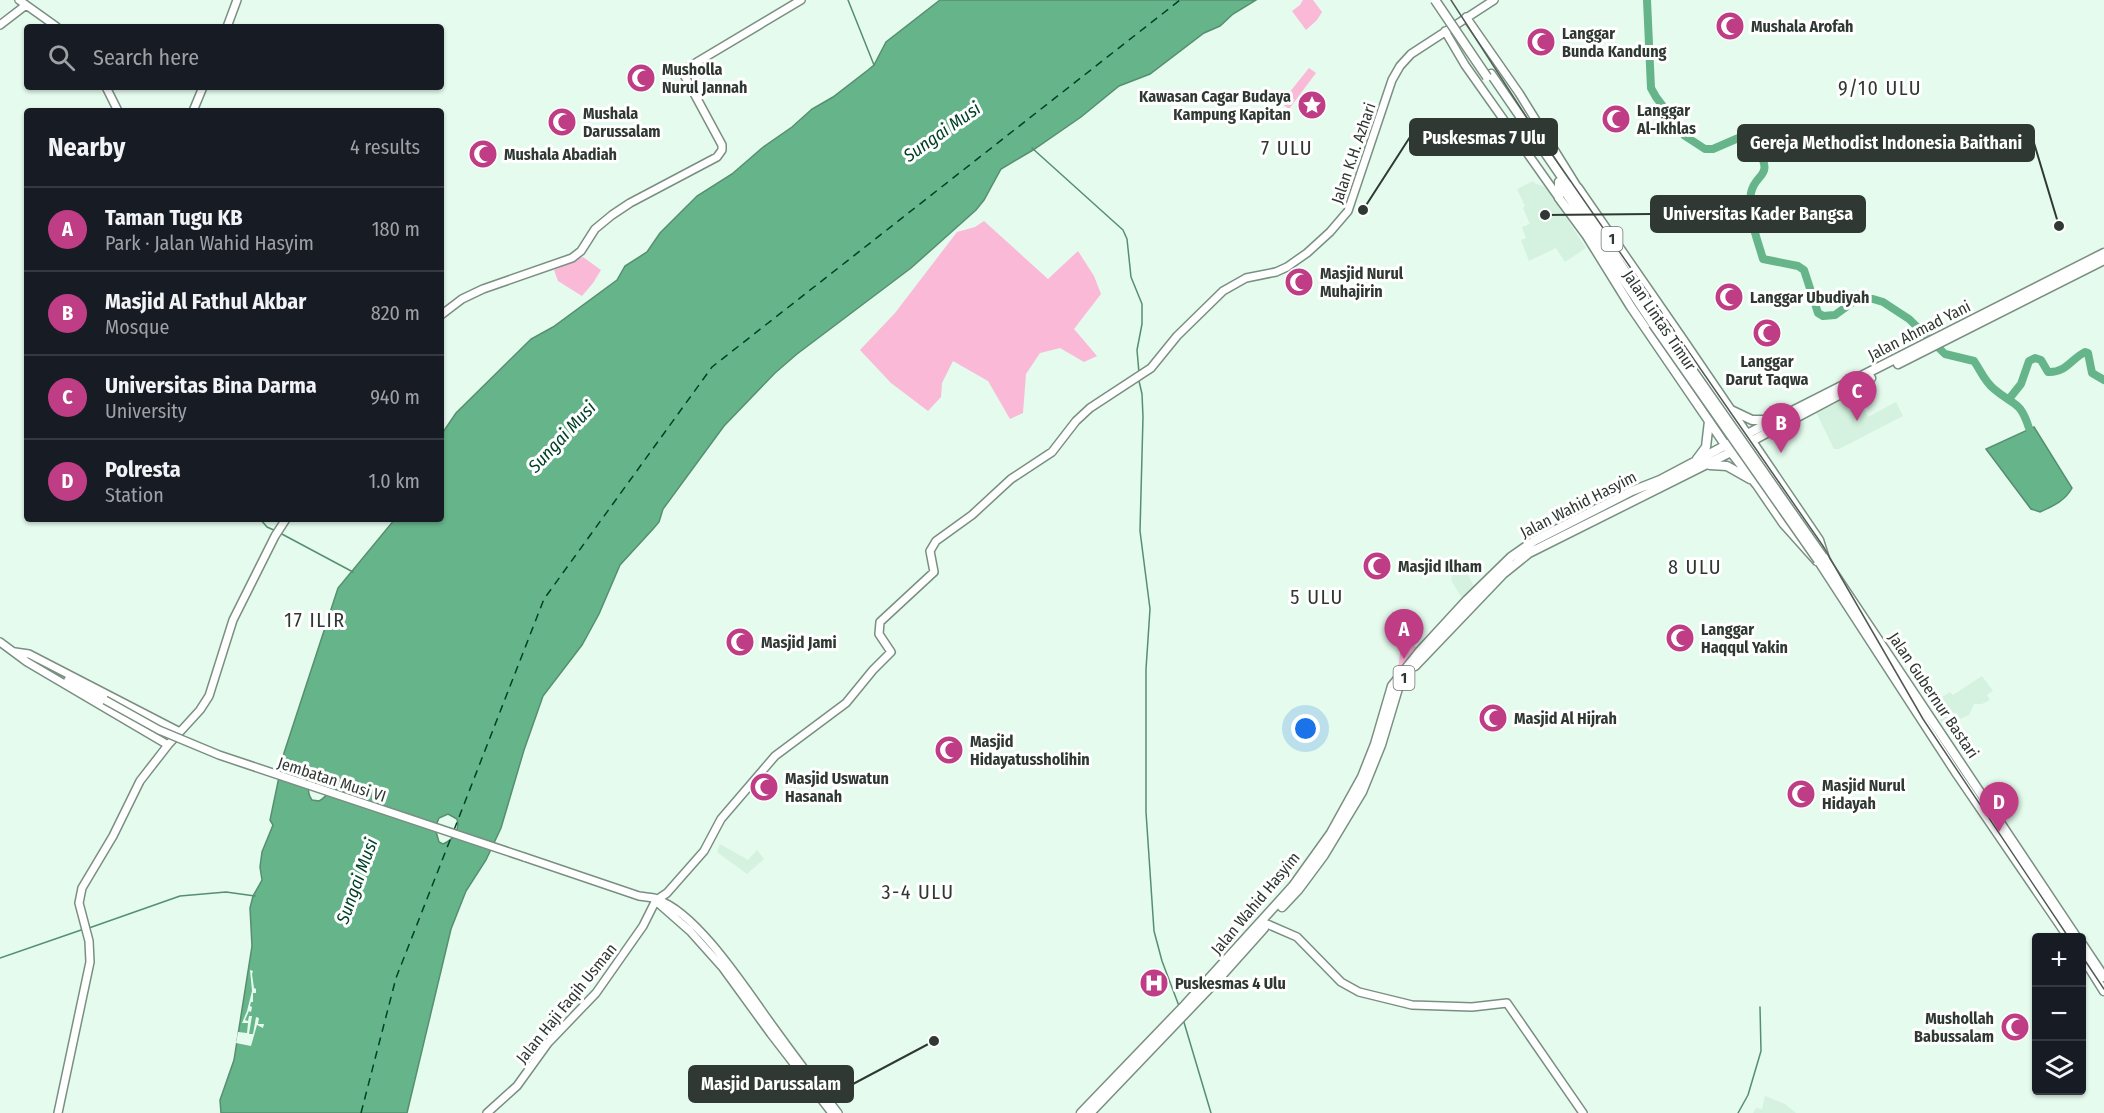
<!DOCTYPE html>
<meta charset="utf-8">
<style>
body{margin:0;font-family:"Fira Sans Condensed",sans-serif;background:#20242c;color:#f1f3f6}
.controls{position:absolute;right:18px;bottom:18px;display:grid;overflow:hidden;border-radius:6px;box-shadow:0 2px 4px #0004}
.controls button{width:54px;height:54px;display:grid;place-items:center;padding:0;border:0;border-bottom:2px solid #363941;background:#171b24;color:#f1f3f6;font:30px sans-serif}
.you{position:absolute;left:1306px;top:729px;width:21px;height:21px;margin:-15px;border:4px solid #fff;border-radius:50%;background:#1a73e8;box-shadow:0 0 0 9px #1a73e833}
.badge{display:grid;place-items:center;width:39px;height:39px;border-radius:50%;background:#be3d85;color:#fff;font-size:20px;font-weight:700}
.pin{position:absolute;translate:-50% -50px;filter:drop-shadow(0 2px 3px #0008)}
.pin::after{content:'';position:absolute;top:32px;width:21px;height:18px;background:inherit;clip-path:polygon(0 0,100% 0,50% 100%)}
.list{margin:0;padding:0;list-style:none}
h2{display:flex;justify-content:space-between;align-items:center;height:78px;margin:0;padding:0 24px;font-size:26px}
h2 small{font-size:20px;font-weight:400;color:#9ea1a6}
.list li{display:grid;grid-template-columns:39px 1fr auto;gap:18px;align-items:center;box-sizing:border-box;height:84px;padding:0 24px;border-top:2px solid #363941}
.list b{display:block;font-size:22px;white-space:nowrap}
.list p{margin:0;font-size:20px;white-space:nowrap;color:#9ea1a6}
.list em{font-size:20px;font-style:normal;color:#9ea1a6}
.icon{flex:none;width:33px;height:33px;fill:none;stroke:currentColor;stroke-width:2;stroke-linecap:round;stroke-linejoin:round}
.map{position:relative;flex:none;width:2104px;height:1113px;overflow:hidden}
.search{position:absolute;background:#171b24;box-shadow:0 2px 4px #0004;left:24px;top:24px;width:420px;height:66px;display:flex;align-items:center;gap:15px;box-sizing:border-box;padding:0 21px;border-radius:6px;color:#9ea1a6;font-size:22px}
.panel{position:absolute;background:#171b24;box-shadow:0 2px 4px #0004;left:24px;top:108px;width:420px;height:414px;border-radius:6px}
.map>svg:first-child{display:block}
.built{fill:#d4f2df}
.green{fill:#fab9d7}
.water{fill:#66b48a;stroke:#568f70;stroke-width:1.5;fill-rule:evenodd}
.pier{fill:#e4fbed}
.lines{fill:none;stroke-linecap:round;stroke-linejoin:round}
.stream{stroke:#568f70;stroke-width:1.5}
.river{stroke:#66b48a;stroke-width:8}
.ferry{stroke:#004126;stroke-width:1.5;stroke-dasharray:8 6;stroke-linecap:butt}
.secondary-casing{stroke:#7a8f82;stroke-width:10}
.highway-casing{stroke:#7a8f82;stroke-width:11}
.secondary{stroke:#fff;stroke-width:7}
.highway{stroke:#fff;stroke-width:8}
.tram{stroke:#505c55;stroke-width:1.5}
.secondary-bridge-casing{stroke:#7a8f82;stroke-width:10;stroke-linecap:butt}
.highway-bridge-casing{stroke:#7a8f82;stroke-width:11;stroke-linecap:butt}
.secondary-bridge{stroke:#fff;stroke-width:7}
.highway-bridge{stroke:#fff;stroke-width:8}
.labels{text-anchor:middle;stroke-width:6;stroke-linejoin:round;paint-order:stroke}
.shield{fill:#fff;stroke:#6d7470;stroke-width:1.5}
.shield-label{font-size:15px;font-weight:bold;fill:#2f3833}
.poi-label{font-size:16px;font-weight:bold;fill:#2f3833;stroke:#fff;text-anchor:start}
.street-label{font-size:16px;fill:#2f3833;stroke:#fff}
.water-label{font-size:18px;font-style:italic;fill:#004126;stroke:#fff}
.quarter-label{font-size:20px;letter-spacing:1.5px;fill:#2f3833;stroke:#fff}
.leader{fill:none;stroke:#2f3833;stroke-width:2}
.callout-dot{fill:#2f3833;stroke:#fff;stroke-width:2}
.callout{fill:#2f3833;stroke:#2f3833;stroke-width:2}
.callout-label{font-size:18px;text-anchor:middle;font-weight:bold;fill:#fff}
</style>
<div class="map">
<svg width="2104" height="1113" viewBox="0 0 2104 1113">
<rect width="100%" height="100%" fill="#e4fbed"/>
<path class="built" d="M1533,181l3,3 8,2 3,3 39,59 -21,14 -9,-14 -27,13 -8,-21 5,-2 -4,-11 8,-3 -7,-16 2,-2 -8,-17z
M1856,392l12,25 28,-15 7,14 -64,33h-5l-18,-37z
M1456,564l5,7 4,-2 10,19 -12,12 -12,-20 1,-4 -3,-5z
M1982,676l11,15 -6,4 3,5 -8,4h-8l-5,11 -25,11 -13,-22 19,-12 3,3z
M720,844l28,16 9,-10 7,9 -17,15 -30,-22z
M1765,1096l20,8 11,9h-43l3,-5 6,1z"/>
<path class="green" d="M1303,0h10l9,12 -5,8 -11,10 -14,-19 8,-6z
M1309,68l7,5 -27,36 -8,-6z
M984,221l64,58 30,-28 16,25 7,18 -27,35 23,27 -13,6 -24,-14 -20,5 -14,21 -3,39 -13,6 -22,-38 -35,-20 -11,22 -1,14 -13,14 -37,-28 -31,-33 35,-37 62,-81 18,-5z
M583,257l18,13 -8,13 -11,13 -24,-15 -4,-11z
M1402,638l17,11 -21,20z"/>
<path class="water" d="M940,0h316l-23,14 -13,12 -16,7 -54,41 -31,12 -38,31 -48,33 -32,19 -17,31 -8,10 -65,58 -114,86 -22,19 -51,53 -61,83 -4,13 -6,7 -33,36 -21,49 -17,31 -39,51 -19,54 -23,78 -15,32 -20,31 -15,38 -44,184h-186l-1,-13 14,-40 18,-114 -2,-38 3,-12 9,-16 -2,-13 2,-15 11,-27 -3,-5 14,-67 54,-165 57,-69h46v-84l15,-22 75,-74 22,-12 64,-47 8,-14 22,-14 13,-19 37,-37 35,-22 30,-26 30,-21 20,-18 21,-12 35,-27 6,-5 12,-23zM325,771l5,11c-1,9 -3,15 -11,19l-7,-1c-6,-8 -4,-20 3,-27zM448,814l9,5c3,12 -4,21 -14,25l-4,-2 -4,-14 4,-10z
M2034,427l38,61c-7,13 -19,18 -32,24l-9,-3 -45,-60z"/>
<path class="pier" d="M250,970l3,1 -1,3 2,14 2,1v4h-3v9h-2l-1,4 2,1 -1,5 -2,-1 -4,9 3,1 1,-5h3l-3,18h4l3,-17 3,1 -1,6h6l-1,4 -6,-3 -6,21 -15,-3 2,-11 9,1 1,-10h-6l5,-12 5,-20z"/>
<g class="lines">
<path class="stream" d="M848,0l26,65
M1032,148l91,82 4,9 4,38 11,27v20l-5,26 2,23
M1139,381l3,13 1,23 -3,114 10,78 -4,60v143l8,119 8,30 17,45
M260,519l7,8 9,4
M280,533l73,39
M89,928l91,-32 46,-4 29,4
M0,958l84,-29
M1183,1019l28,94
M1738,1113l10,-18 13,-44 -1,-44"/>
<path class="river" d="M1647,0l4,88 5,9 29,39 20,13h8l30,-13c7,2 9,5 13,11 20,31 -1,25 -5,46 -4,22 6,45 12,66l35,7 6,4 14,43 5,3 12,-1 22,-16h16l10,3 26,17 36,35 29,7c7,10 10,20 20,28 20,17 26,11 35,39
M2009,399l12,-15 8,-23 6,-3 6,2 7,12c18,1 23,-13 37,-20l3,1 4,20 12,7"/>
<path class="ferry" d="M454,830l90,-231 168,-232 468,-367
M361,1113l35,-135 56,-143"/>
<g class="secondary-casing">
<path id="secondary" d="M19,0l38,27
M1466,17l53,76 59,95
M0,25l26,-20
M227,27l10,-27
M1445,31l20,34 94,133
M106,87l12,24
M193,111l10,-24
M441,315l21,-16 21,-10 89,-31 9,-7 14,-22 17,-14 18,-12 87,-46 5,-7v-5l-40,-74 119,-71
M0,642l27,20 141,83
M15,652l14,2 151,78
M68,680l37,20
M524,857l115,39 15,2
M658,899l9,-6 37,-42 17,-32 54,-63 71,-53 27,-33 18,-18 -12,-18 1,-12 54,-50 -4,-21 6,-10 36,-26 39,-36 41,-27 24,-31 14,-13 61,-40 26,-32 46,-45 23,-13 30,-6 11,-5 20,-14 23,-21 18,-21 44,-131 8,-14 11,-12 83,-54
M658,900c40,13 91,94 116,128 21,29 42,57 64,85
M657,902l33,29 33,37 48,66 61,79
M1267,924l30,13 44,45 18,10 53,13 60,2 35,-4 76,110
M58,1113l32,-151 -1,-21 -10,-38 3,-15 31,-52 27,-55 28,-36 32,-35 9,-14 24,-76 42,-84 11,-17
M487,1113l30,-27 31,-43 48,-50 47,-67 12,-24 -1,-4"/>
</g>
<g class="highway-casing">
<path id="highway" d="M1491,74l101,147 66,100
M1559,182v16l28,38 44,71 95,139 31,39 26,38 34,38
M1560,184l93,140
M1567,185l11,3 105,152 136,200 6,19
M1898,364l206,-104
M1731,410l21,10h18
M1697,459l9,-12 3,-26
M1710,465l17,1 23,13
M1823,557l254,381
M1818,560l139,214 112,164
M1415,666l88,-92 26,-21 202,-101 140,-74
M1282,907l16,-17 26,-35 38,-63 19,-47 18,-60
M2082,944l22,33
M2082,956l22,35
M1081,1113l104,-108 108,-119 38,-53 31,-56 13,-33 17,-58 28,-35 47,-51 44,-43 23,-16 98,-50 28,-11 87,-46 357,-181
M1090,1113l132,-138 42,-47"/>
</g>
<use href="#secondary" class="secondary"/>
<use href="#highway" class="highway"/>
<path class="tram" d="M1451,0l76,118 296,428 100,173 146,219
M2082,956l22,33"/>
<g class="secondary-bridge-casing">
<path id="secondary-bridge" d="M105,700l54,30 60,25 305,102"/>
</g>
<g class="highway-bridge-casing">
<path id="highway-bridge" d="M1435,0l52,77
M1658,321l165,236
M1653,324l165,236"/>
</g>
<use href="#secondary-bridge" class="secondary-bridge"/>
<use href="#highway-bridge" class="highway-bridge"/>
</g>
<defs>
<g id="mosque-disc" transform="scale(1.5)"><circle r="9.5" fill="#be3d85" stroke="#fff"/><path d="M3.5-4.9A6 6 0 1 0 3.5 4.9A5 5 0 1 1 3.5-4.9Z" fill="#fff"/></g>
<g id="sight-disc" transform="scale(1.5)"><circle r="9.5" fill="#be3d85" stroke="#fff"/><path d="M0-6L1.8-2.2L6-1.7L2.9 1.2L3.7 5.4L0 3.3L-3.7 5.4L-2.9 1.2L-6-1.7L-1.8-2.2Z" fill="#fff"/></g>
<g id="hospital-disc" transform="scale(1.5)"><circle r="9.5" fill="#be3d85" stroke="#fff"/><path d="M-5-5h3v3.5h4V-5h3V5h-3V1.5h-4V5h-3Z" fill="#fff"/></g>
</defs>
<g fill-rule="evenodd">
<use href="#mosque-disc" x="1730" y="26"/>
<use href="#mosque-disc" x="1541" y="42"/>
<use href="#mosque-disc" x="641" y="78"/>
<use href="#sight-disc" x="1312" y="105"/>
<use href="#mosque-disc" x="1616" y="119"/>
<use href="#mosque-disc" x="562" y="122"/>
<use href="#mosque-disc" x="483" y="154"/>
<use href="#mosque-disc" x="1299" y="282"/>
<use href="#mosque-disc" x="1729" y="297"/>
<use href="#mosque-disc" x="1767" y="333"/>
<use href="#mosque-disc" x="1377" y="566"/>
<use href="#mosque-disc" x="1680" y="638"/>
<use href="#mosque-disc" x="740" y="642"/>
<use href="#mosque-disc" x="1493" y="718"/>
<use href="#mosque-disc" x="949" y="750"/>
<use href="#mosque-disc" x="764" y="787"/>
<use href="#mosque-disc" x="1801" y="794"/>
<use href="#hospital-disc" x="1154" y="983"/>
<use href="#mosque-disc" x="2015" y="1027"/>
</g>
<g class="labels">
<g class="shield">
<rect x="1601.5" y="227" width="21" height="24" rx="4.5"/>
<rect x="1393.5" y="666" width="21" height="24" rx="4.5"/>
</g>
<g class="shield-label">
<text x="1612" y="244">1</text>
<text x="1404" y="683">1</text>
</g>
<g class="poi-label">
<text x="1751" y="32">Mushala Arofah</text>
<text x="1562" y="39">Langgar<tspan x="1562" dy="18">Bunda Kandung</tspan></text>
<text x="662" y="75">Musholla<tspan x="662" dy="18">Nurul Jannah</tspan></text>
<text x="1291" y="102" text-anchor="end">Kawasan Cagar Budaya<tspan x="1291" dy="18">Kampung Kapitan</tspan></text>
<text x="1637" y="116">Langgar<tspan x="1637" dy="18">Al-Ikhlas</tspan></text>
<text x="583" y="119">Mushala<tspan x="583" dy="18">Darussalam</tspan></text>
<text x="504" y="160">Mushala Abadiah</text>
<text x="1320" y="279">Masjid Nurul<tspan x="1320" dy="18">Muhajirin</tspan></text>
<text x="1750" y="303">Langgar Ubudiyah</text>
<text x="1767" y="367" text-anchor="middle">Langgar<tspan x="1767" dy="18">Darut Taqwa</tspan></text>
<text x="1398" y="572">Masjid Ilham</text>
<text x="1701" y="635">Langgar<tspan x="1701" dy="18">Haqqul Yakin</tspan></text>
<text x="761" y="648">Masjid Jami</text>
<text x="1514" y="724">Masjid Al Hijrah</text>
<text x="970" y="747">Masjid<tspan x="970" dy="18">Hidayatussholihin</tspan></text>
<text x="785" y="784">Masjid Uswatun<tspan x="785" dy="18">Hasanah</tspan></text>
<text x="1822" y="791">Masjid Nurul<tspan x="1822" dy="18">Hidayah</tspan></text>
<text x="1175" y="989">Puskesmas 4 Ulu</text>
<text x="1994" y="1024" text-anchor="end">Mushollah<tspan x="1994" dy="18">Babussalam</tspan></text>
</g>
<g class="street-label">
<text transform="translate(1353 153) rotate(-71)" y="6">Jalan K.H. Azhari</text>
<text transform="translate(1660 320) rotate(56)" y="6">Jalan Lintas Timur</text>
<text transform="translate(1919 330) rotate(-27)" y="6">Jalan Ahmad Yani</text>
<text transform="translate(1578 504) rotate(-27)" y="6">Jalan Wahid Hasyim</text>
<text transform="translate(1934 695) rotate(56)" y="6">Jalan Gubernur Bastari</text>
<text transform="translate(332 779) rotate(18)" y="6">Jembatan Musi VI</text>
<text transform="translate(1255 903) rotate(-50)" y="6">Jalan Wahid Hasyim</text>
<text transform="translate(566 1003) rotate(-51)" y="6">Jalan Haji Faqih Usman</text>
</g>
<g class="water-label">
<text transform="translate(942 132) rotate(-35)" y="6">Sungai Musi</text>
<text transform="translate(562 437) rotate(-47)" y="6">Sungai Musi</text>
<text transform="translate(357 881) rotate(-70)" y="6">Sungai Musi</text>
</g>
<g class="quarter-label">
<text x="1880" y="95">9/10 ULU</text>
<text x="1287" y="155">7 ULU</text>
<text x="1695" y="574">8 ULU</text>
<text x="1317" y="604">5 ULU</text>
<text x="315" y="627">17 ILIR</text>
<text x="918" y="899">3-4 ULU</text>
</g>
</g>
<path class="leader" d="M1363 210L1410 137M2059 226L2034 143M1545 215L1651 214M934 1041L853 1084"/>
<g class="callout-dot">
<circle cx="1363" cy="210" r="6"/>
<circle cx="2059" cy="226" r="6"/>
<circle cx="1545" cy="215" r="6"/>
<circle cx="934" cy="1041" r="6"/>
</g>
<g class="callout">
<rect x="1410" y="119" width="147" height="36" rx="6"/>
<rect x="1738" y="125" width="296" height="36" rx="6"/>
<rect x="1651" y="196" width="214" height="36" rx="6"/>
<rect x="689" y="1066" width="164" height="36" rx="6"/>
</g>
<g class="callout-label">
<text x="1484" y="144">Puskesmas 7 Ulu</text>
<text x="1886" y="149">Gereja Methodist Indonesia Baithani</text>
<text x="1758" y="220">Universitas Kader Bangsa</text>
<text x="771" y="1090">Masjid Darussalam</text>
</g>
</svg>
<div class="controls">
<button>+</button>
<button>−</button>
<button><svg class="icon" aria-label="layers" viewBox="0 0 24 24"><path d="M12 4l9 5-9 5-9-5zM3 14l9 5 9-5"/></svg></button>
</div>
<div class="you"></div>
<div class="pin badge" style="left:1404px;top:659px">A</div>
<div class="pin badge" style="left:1781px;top:453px">B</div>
<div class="pin badge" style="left:1857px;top:421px">C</div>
<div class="pin badge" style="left:1999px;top:832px">D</div>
<div class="search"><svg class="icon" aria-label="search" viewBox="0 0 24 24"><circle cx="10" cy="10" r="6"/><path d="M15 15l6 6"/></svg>Search here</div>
<section class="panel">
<h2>Nearby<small>4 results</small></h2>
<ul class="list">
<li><span class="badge">A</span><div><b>Taman Tugu KB</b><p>Park · Jalan Wahid Hasyim</p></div><em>180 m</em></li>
<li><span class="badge">B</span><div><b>Masjid Al Fathul Akbar</b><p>Mosque</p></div><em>820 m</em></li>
<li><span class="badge">C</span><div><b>Universitas Bina Darma</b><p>University</p></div><em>940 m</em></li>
<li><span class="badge">D</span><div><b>Polresta</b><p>Station</p></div><em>1.0 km</em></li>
</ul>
</section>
</div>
